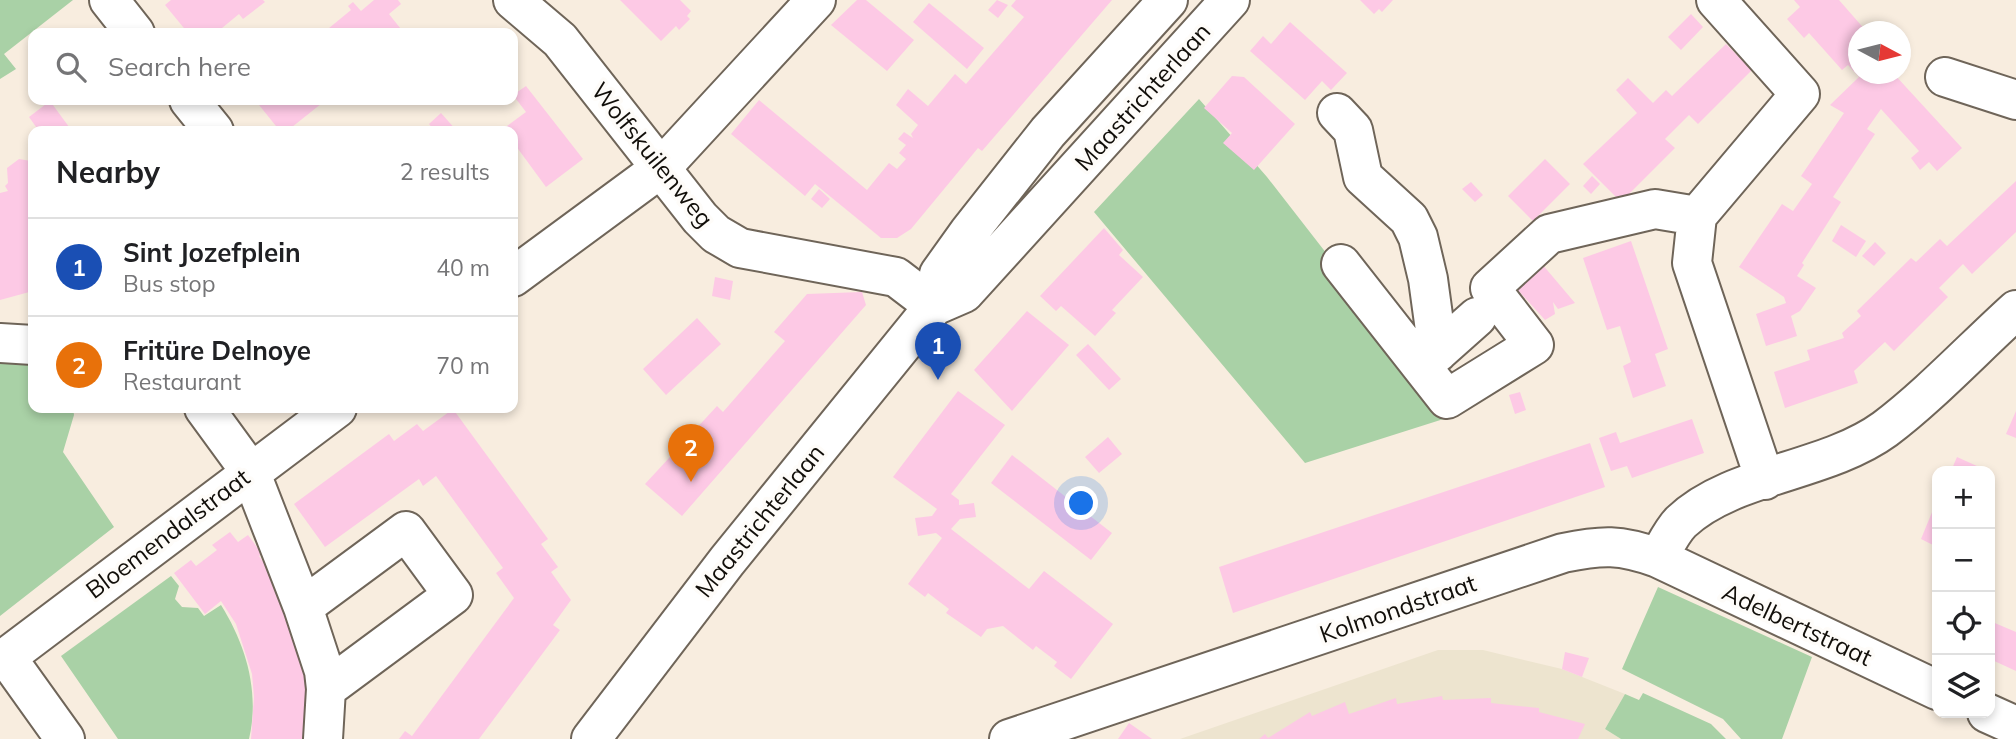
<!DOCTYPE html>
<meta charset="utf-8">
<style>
body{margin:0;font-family:Mulish,sans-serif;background:#f6f6f6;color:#202124}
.controls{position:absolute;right:21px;bottom:21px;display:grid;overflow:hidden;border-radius:14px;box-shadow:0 4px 10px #0003}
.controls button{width:63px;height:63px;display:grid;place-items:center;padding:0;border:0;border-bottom:2px solid #e0e0e0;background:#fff;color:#202124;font:35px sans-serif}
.compass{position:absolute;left:1848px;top:21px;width:63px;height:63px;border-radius:50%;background:#fff;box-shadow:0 4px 10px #0003;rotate:97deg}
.you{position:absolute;left:1082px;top:504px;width:24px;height:24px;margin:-18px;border:5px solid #fff;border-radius:50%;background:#1a73e8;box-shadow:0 0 0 10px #1a73e833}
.badge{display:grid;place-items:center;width:46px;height:46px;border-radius:50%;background:#ea580c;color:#fff;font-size:23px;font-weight:700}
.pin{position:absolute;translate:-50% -58px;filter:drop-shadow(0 2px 4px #0008)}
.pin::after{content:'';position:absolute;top:37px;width:24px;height:21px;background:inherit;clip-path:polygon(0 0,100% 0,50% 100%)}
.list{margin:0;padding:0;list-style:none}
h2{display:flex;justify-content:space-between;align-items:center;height:91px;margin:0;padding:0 28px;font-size:30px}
h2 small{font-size:23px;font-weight:400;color:#757577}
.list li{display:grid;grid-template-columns:46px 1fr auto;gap:21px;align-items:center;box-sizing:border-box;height:98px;padding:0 28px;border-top:2px solid #e0e0e0}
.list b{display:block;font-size:26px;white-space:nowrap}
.list p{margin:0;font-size:23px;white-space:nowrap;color:#757577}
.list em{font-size:23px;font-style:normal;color:#757577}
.icon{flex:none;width:38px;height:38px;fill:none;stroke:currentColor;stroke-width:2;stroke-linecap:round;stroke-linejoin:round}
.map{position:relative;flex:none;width:2016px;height:739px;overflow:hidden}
.search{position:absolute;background:#fff;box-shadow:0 4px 10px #0003;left:28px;top:28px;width:490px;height:77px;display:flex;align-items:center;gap:18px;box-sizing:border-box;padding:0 24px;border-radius:14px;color:#757577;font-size:26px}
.panel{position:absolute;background:#fff;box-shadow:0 4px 10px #0003;left:28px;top:126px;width:490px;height:287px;border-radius:14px}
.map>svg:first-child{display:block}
.education{fill:#ede4cf}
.green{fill:#a9d1a6}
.building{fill:#fdc9e5}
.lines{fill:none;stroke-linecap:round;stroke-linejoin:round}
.minor-casing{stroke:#6f6559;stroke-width:42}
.major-casing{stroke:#6f6559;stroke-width:42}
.minor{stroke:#fff;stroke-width:38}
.major{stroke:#fff;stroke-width:38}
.labels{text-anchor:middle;stroke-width:7;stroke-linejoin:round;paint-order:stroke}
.street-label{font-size:24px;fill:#110e09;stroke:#fefcf9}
</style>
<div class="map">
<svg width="2016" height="739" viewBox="0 0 2016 739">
<rect width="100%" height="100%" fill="#f8eddf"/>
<path class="education" d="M1438,650h45l41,10 38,9 63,25 -20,35 16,10h-441z"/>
<path class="green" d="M0,0h73l-69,54 12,15 -16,10z
M1199,99l68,78 186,239 -148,47 -211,-251z
M27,362l6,2v44h40l1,7 -11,37 51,75 -114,89v-252z
M171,576l8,10 -4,13 7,8 16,1 6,8 17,-11c25,40 39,87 28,134h-131l-57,-83z
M1658,587l154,70 -30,82h-41l-18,-20 -101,-50z
M1643,693l68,31 15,15h-105l-16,-10 20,-35 14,6z"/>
<path class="building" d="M171,0h92l2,2 -22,17 -4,-5 -23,19h-28l-23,-28z
M374,0h24l3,4 -12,10 15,19h-81l28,-23 -3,-4 5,-4 8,9z
M620,0h60l11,11 -4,5 3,3 -11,11 -3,-4 -15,15z
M857,0h9l48,40 -27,31 -56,-46z
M997,0l11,5 -10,13 -10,-8z
M1016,0h96l-130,151 -4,-3 -67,81 -14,9h-16l-66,-54 -10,12 -74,-62 28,-34 108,90 22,-27 8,6 9,-10 -7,-6 7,-8 -8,-6 6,-7 9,6 -2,-4 7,-9 -22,-20 12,-16 20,17 27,-32 11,10 58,-67 -13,-11z
M1360,0h33l-11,12 -3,-3 -5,5z
M1794,0h45l28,32h-9v42h36l68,74 -25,23 -8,-9 -9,8 -9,-12 8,-7 -38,-42 -14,20 8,5 -42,63 8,5 -39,61 2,2 -7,11 19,12 -16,23 -9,5 6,20 -31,10 -10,-32 30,-11 -2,-6 -45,-30 43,-63 11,7 19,-27 -11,-8 43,-63 -14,-8 29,-28 -11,-12 -6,5 -33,-37 -5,5 -17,-19 13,-12z
M929,3l55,45 -17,21 -54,-47z
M1691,14l12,13 -22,23 -13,-13z
M1290,22l57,51 -16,17 -9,-9 -17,19 -55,-49 13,-15 8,8z
M1726,44l26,26 -54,54 -9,-9 -24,24 10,9 -54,54 -38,-38 54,-51 -21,-23 12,-12 25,25 13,-13 6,6z
M1232,76l12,1 51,47 -41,46 -31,-27 9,-10 -28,-25z
M526,86l57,73 -37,28 -33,-45v-11l-10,-2 23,-17 -13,-17z
M255,100h71l-39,31h-7z
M50,101l22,30h-33l-10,-14z
M441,113l16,18h-22l-6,-7z
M19,159l12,2 2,4v126l-33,9v-107l8,-2 -3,-5 3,-3 -1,-15z
M1545,159l25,25 -37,37 -25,-25z
M1592,176l8,8 -9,10 -8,-8z
M2016,181v51l-44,42 -9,-10 -24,24 9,9 -54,54 -9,-9 -31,29 4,12 -73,25 -11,-36 36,-12 -3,-10 37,-12 -2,-5 19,-17 -4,-5 54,-53 5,4 24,-23 7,7z
M1471,182l12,13 -8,7 -13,-13z
M819,189l11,10 -8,9 -11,-9z
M1841,225l25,16 -10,16 -24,-16z
M1104,228l19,22 -4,5 24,22 -31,33 4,3 -21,23 -34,-30 -5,5 -16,-15z
M1631,241l37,108 -13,5 11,32 -33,12 -10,-32 8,-4 -11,-36 -13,4 -24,-72z
M1875,242l11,11 -12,13 -12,-10z
M1542,264l33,39 -17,6 -5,-7 2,12 -10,6 -29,-32z
M715,277l18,4 -3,19 -18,-4z
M862,292l4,13 -184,211 -37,-32 72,-78 6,6 62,-71 -11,-9 33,-38z
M1027,311l42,34 -57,66 -38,-41z
M697,318l24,26 -55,51 -23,-26z
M1088,344l33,35 -12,11 -33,-35z
M958,391l47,34 -54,69 8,6v5l15,-2 2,14 -16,2 -9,10 78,60 15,-18 69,53 -42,55 -17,-13 3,-4 -21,-16 -3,4 -30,-24 -16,3 -6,8 -35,-24 3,-4 -21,-16 -3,4 -17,-13 34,-46 -6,-5 -18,3 -3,-18 17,-2 5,-7 -44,-32z
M1520,392l6,18 -11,4 -6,-19z
M453,409l95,130 -7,5 17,23 -7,5 20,28 -18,25 7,5 -81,109h-80l6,-8 7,5 102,-138 -18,-25 7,-5 -67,-92 -13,10 -4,-7 -94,68 -31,-43 95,-70 5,7 23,-17 6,7z
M2016,411v27l-10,-4z
M1692,419l12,34 -72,25 -5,-12 -16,5 -12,-33 17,-6 4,11z
M1108,437l14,17 -23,19 -14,-16z
M1590,443l15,44 -372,126 -14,-46z
M1012,455l100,78 -21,27 -100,-77z
M1957,457l31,14h-37z
M1937,500v47l-16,-8z
M230,532l8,10 10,-7 14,19 -3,2 7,10 42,96 1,77h-58l3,-42 -2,-23 -16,-50 -15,-23 -16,13 -31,-41 17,-13 5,6 21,-16 -5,-5z
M1990,621l26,11v39l-26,-12z
M1565,652l24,6 -7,19 -20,-8z
M1442,696l1,4 48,-2v5l48,5v4l46,12 -7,15h-319l6,-5 3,4 42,-26 2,4 33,-14 4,12 47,-16 1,6z
M1129,723l23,16h-34z"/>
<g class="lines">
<g class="minor-casing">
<path id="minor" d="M109,0l26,33
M513,0l47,40 140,178 16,16 24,14 156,29 38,29
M1945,77l71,23
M189,100l25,31
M1337,113l16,17 10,47 46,42 9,18 10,42 10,73
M1697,216l-5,47 73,217
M1341,264l106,135 87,-54 -44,-57 59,-54 106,-25 42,7 103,-122 -84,-94
M513,277l148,-109 155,-168
M0,343l33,2
M1423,365l54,-48
M204,408l46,63 53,136 21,64 2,18 -3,50
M1658,558l279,132
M303,607l103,-76 47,64 -127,94
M7,658l58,81
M0,662l337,-254
M1987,713l29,13
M1009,739l554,-186c39,-8 57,-9 95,5 7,-12 14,-27 23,-36 50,-48 145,-50 204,-93 44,-33 90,-82 131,-119"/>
</g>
<g class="major-casing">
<path id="major" d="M934,306l5,-32 30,-42 79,-100 120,-132
M591,739l136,-178 207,-255 30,-13 266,-293"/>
</g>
<use href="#minor" class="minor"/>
<use href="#major" class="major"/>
</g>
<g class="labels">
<g class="street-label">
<text transform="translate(1143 97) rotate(-48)" y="8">Maastrichterlaan</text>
<text transform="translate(652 155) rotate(51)" y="8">Wolfskuilenweg</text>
<text transform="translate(760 521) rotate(-51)" y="8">Maastrichterlaan</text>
<text transform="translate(168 534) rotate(-37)" y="8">Bloemendalstraat</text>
<text transform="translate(1398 609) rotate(-19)" y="8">Kolmondstraat</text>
<text transform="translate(1797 625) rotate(25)" y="8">Adelbertstraat</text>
</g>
</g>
</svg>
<div class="controls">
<button>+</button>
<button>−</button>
<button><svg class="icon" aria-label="locate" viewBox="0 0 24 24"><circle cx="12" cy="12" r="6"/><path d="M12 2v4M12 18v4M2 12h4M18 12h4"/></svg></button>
<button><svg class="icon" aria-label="layers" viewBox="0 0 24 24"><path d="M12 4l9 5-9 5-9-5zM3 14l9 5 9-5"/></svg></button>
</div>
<svg class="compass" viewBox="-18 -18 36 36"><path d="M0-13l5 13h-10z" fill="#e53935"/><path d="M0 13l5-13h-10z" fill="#757577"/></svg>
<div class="you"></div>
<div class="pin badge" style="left:938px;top:380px;background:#1a4fb4">1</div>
<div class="pin badge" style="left:691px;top:482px;background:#e8710a">2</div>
<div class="search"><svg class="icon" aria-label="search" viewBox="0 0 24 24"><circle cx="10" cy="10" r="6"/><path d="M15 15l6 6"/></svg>Search here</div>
<section class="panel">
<h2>Nearby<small>2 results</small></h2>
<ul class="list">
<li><span class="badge" style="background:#1a4fb4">1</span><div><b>Sint Jozefplein</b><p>Bus stop</p></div><em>40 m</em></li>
<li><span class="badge" style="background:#e8710a">2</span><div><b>Fritüre Delnoye</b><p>Restaurant</p></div><em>70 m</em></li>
</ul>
</section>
</div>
